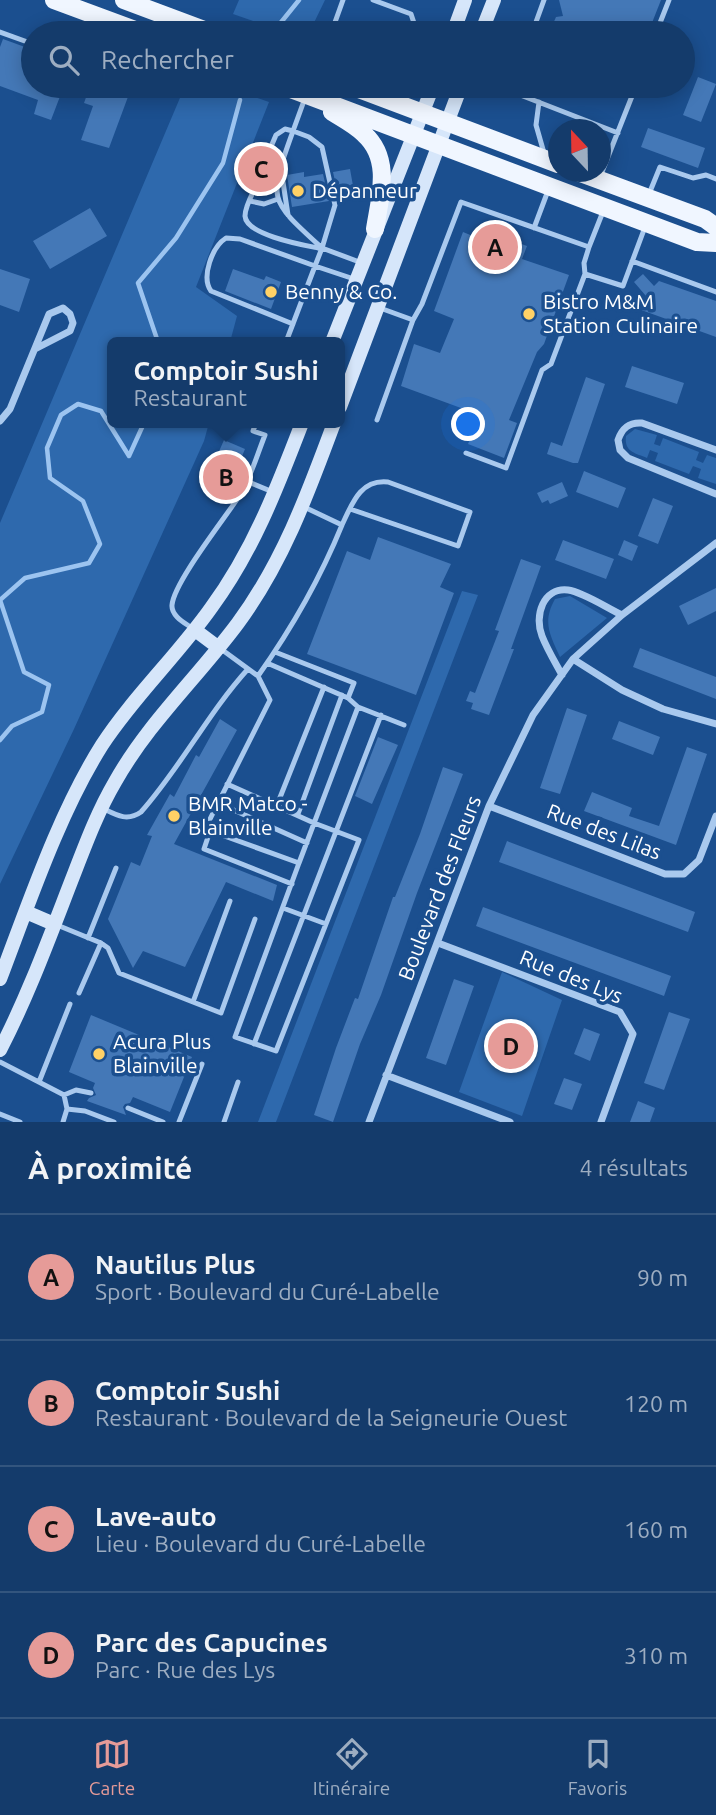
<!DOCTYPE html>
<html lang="fr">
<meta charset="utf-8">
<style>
body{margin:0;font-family:Ubuntu,sans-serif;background:#214673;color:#f1f3f6}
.compass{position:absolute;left:548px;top:119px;width:63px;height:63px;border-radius:50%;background:#143b6b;box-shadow:0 4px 18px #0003;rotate:338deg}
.you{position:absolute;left:469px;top:425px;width:24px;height:24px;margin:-18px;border:5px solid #fff;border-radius:50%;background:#1a73e8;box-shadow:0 0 0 10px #1a73e833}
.badge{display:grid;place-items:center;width:46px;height:46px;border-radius:50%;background:#e69b98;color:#111;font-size:23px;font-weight:700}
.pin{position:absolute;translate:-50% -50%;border:4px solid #fff;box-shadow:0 2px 7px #0006}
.popup{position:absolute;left:107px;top:337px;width:238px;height:91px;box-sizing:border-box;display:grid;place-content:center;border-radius:10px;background:#143b6b;filter:drop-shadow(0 2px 5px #0005);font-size:23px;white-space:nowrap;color:#9dadc1}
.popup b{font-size:26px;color:#f1f3f6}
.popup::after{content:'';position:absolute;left:50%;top:100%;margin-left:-14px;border:14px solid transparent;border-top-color:#143b6b}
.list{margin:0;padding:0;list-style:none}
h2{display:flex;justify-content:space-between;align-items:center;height:91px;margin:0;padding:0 28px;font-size:30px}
h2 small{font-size:23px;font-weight:400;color:#9dadc1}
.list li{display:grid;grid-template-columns:46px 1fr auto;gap:21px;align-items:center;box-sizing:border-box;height:126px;padding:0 28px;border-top:2px solid #33557e}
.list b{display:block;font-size:26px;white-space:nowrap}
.list p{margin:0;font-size:23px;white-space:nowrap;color:#9dadc1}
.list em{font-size:23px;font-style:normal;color:#9dadc1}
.icon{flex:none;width:38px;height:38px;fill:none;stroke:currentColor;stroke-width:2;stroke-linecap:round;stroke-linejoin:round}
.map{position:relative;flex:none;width:716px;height:1122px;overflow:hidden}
.search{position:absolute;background:#143b6b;box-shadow:0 4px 18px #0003;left:21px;right:21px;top:21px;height:77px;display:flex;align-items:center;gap:18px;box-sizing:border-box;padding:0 24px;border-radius:38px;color:#9dadc1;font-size:26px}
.sheet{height:595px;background:#143b6b}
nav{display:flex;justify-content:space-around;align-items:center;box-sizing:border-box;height:98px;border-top:2px solid #33557e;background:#143b6b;font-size:19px;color:#9dadc1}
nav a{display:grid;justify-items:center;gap:4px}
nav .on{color:#e69b98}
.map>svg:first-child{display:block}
.green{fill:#2e69ad}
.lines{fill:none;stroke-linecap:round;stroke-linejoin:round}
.stream{stroke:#9cc4f0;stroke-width:4.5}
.building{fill:#4478b7}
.service{stroke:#a9c9ee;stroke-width:5}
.minor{stroke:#a9c9ee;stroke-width:7}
.secondary{stroke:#d6e6fa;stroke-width:14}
.primary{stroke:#f0f6ff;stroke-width:18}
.poi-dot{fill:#ffd166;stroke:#1b4f8f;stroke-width:2.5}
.labels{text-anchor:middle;stroke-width:7;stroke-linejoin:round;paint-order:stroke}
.poi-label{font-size:21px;fill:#fff;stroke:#1b4f8f;text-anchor:start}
.street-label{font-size:21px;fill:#fff;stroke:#1b4f8f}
</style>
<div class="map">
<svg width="716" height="1122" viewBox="0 0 716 1122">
<rect width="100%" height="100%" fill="#1b4f8f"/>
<path class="green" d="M239,0h86l-16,33h-22l-54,-19z
M185,86h38l46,16 -73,185 41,29 -7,26h-118v81h97l-5,18 -130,288 -74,155v-361z
M635,429l22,6 -3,9 6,2 3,-8 36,14 -3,8 7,3 4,-8 9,3v26l-18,-6 3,-9 -8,-3 -4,8 -34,-13 3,-8 -8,-3 -3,8c-12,-5 -23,-6 -21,-22z
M462,591l16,4 -202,527h-18z
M570,596l37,22 -47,39c-10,-22 -18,-35 -5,-58z
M502,972l60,28 -40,116 -63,-24z"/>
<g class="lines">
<path class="stream" d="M274,31l25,-31
M158,342l-20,-59 38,-45 47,-75 17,-63
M0,740l12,-14 30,-14 7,-27 -25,-13 -24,-72 25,-22 64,-15 11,-19 -17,-43 -33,-23 -3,-30 14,-33 17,-11 23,7 28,45 15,-33"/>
</g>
<path class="building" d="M559,0h102l-13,33h-99l7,-16 7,-1z
M3,39l30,11v36h31l-13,34 -17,-6 4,-14 -38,-14v-39z
M698,77l18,7 -15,38 -18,-7z
M90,86h42l-23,62 -28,-8 12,-34 -9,-3z
M648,128l57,20 -7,20 -57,-21z
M259,152l3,2v5l4,2 7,-3 -11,29 -3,-8 -7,4 -4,-2z
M350,169l5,28 -16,2 -6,-27z
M304,172v5l19,-3 6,27 -37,6 -5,-32z
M90,208l17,28 -57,33 -17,-28z
M463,232l22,9 4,-9 38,14 -5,13 47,16 -25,69 -7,8 -28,68 8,3 -13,35 -36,-14 12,-29 -79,-29 13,-42 26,9 14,-34 -20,-8z
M0,269l30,10 -11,33 -19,-7z
M233,269l31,11 2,-4 15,6 -10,27 -46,-18z
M643,274l11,12 5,-5 57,20v36l-83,-30 13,-11 -12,-14z
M632,366l52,17 -7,21 -52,-17z
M586,377l19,7 -27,79h-5l-26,-9 4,-12 11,4z
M224,440l21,9 -19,46 -27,-12 6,-13 5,2z
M584,471l42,17 -8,20 -42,-16z
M562,482l6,14 -18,8 -2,-4 -6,3 -5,-10z
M653,498l20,8 -15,38 -20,-8z
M378,537l73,27 -11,23 14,6 -38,102 -109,-41 40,-103 23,9z
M563,540l51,19 -8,20 -51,-19z
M624,540l14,6 -6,15 -14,-6z
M521,559l20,7 -30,83h3l-25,66 -18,-6 2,-6 -7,-2 4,-10 5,2 24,-62 -4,-1z
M716,588v23l-28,14 -9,-19z
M640,648l76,29v22l-83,-32z
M567,708l20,7 -27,79 -20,-6z
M220,719l17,11 -63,114 103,41 -4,16 -47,-19 -41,85 -42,-16 -10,17 -25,-49 23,-57 9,4 12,-30 -5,-1 23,-41 4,3 22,-42 3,2z
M619,721l41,16 -7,18 -41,-16z
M378,737l20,8 -26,59 -17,-8z
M687,747l20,7 -31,91 -92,-34 8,-19 40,16 -3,8 30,10z
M443,767l20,7 -46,119 -36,102 -21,49 -27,78 -19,-7 22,-67 19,-50 3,1 35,-102h2l25,-63z
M507,841l188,71 -7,20 -189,-70z
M483,907l188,69 -7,20 -188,-70z
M454,979l20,7 -28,79 -20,-7z
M669,1012l21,7 -26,71 -20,-7z
M91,1015l101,42 -22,55 -37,-15 -3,6 -5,1 -2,3 3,8 -39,-14 2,-3 7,-3 -3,-7 2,-5 -26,-11z
M584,1028l16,6 -10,27 -16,-7z
M564,1078l18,6 -10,26 -18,-6z
M638,1101l17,7 -5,14h-20z"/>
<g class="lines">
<path class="service" d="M373,0l38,14 3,9
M334,25l9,-25
M0,32l33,12
M330,33l4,-8 23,8
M410,33l4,-10 28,10
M532,33l12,-33
M656,33l13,-33
M512,86l-2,5 108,42
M305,98l-12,33 16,6 13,10 13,58 -13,43 40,15
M539,102l-3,23 8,28
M267,156l9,-21 9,-6 8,2c-25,69 -25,68 29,117
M281,169l7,46
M600,177l36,-91
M257,184c-4,9 -12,22 -12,32 1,19 58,29 73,32
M649,194l11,-27 33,11 13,-3 10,4
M250,201l14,3 14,-5
M534,228l15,-40
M589,247l-5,16 1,11 38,12 22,-59
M632,261l84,31
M380,308l33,12 9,-16 39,-102 128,45 15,-38
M293,324l-82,-33c-10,-14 1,-44 15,-53l14,1 75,27 7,-18
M286,342l29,-76 39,13
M377,420l36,-100
M466,453l40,15 36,-98 9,-6 34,-90
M246,481l27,11
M342,525c10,-21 18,-46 46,-43l82,30 -12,34 -108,-37
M192,628c-7,-5 -21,-12 -20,-23 2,-23 53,-87 68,-110 11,-18 17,-40 25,-60l-12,-4 3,-8
M221,649l37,27c34,-48 62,-97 84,-151l-40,-19
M267,663l81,35 6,-15 -79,-31
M258,676l12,24 -65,129 94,34 59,-156
M348,698l10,9 46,18
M227,784l87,39 45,17 -83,211 -41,-14 64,-174
M218,803l89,40
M277,805l47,-118
M102,808c14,7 25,14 39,4 40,-45 67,-99 107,-143
M298,814l44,-119
M210,831l-6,18 88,35
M283,908l43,16
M57,925l44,18 -22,50
M88,938l28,-70
M101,943l7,5 11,25 102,40 34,-94
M193,1002l37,-101
M254,1044l127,-329
M0,1062l64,33 3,14 -4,13
M39,1082l31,-78
M64,1095l12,-5 15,3
M128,1108l35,14
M67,1109l18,2 29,11
M0,1114l20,8
M179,1122l23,-58
M224,1122l14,-40"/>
<path class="minor" d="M0,421l10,-12 39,-95 14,-6 7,6 3,9 -3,8 -35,18
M716,450l-74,-27c-13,-1 -20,5 -24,17l2,10 8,8 88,36
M573,659l49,31 41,19 53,15
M562,675c-7,-13 -15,-26 -20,-39 -8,-20 1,-49 26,-46 15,2 39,18 54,25
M489,806l176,68h19l15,-14 17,-44
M438,943l182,69 13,22 -32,88
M386,1075l124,47
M369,1122l120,-316 44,-91 40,-56 49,-44 94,-72"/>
<path class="secondary" d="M453,33l12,-33
M481,33l13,-33
M332,342l101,-256
M340,407l121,-321
M195,630l24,18
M26,912l28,12
M0,979c29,-76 59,-166 102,-234 32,-49 75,-89 109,-137 42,-57 66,-120 91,-185
M0,1050c29,-56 51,-117 74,-176 12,-31 24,-63 41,-92 33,-59 83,-105 123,-159 45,-61 70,-130 96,-200"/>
<path class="primary" d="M54,0l89,33
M124,0l88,33
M283,86l414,156 19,1
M351,86l207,78
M332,112c11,7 23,13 32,22 28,25 16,63 11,95
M578,172l127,47 11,8"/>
</g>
<g class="poi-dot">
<circle cx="298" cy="191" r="7"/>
<circle cx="271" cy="292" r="7"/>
<circle cx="529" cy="314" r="7"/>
<circle cx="174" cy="816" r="7"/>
<circle cx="99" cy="1054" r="7"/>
</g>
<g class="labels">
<g class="poi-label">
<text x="312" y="198">Dépanneur</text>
<text x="285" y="299">Benny &amp; Co.</text>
<text x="543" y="309">Bistro M&amp;M<tspan x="543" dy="24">Station Culinaire</tspan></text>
<text x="188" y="811">BMR Matco -<tspan x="188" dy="24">Blainville</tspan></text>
<text x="113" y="1049">Acura Plus<tspan x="113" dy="24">Blainville</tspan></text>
</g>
<g class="street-label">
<text transform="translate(604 832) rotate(21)" y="7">Rue des Lilas</text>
<text transform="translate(440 888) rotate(-69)" y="7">Boulevard des Fleurs</text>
<text transform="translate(571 977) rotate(22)" y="7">Rue des Lys</text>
</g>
</g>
</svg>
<svg class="compass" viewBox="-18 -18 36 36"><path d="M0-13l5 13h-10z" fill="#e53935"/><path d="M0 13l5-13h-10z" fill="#9dadc1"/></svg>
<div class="you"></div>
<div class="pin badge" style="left:495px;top:247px">A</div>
<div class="pin badge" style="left:226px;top:477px">B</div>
<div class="popup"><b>Comptoir Sushi</b>Restaurant</div>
<div class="pin badge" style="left:261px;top:169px">C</div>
<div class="pin badge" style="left:511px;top:1046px">D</div>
<div class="search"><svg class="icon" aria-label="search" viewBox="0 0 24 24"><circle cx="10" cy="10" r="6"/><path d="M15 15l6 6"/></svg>Rechercher</div>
</div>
<section class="sheet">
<h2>À proximité<small>4 résultats</small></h2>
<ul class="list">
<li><span class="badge">A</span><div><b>Nautilus Plus</b><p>Sport · Boulevard du Curé-Labelle</p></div><em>90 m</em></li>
<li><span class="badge">B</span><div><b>Comptoir Sushi</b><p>Restaurant · Boulevard de la Seigneurie Ouest</p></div><em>120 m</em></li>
<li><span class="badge">C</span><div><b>Lave-auto</b><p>Lieu · Boulevard du Curé-Labelle</p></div><em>160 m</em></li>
<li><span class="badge">D</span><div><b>Parc des Capucines</b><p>Parc · Rue des Lys</p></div><em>310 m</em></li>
</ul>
</section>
<nav>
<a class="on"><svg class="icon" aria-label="map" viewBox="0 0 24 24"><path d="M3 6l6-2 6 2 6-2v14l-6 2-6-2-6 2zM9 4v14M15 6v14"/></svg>Carte</a>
<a><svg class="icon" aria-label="directions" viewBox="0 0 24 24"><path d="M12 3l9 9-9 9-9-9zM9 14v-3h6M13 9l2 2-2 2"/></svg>Itinéraire</a>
<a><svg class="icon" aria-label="saved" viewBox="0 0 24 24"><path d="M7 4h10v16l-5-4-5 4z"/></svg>Favoris</a>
</nav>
